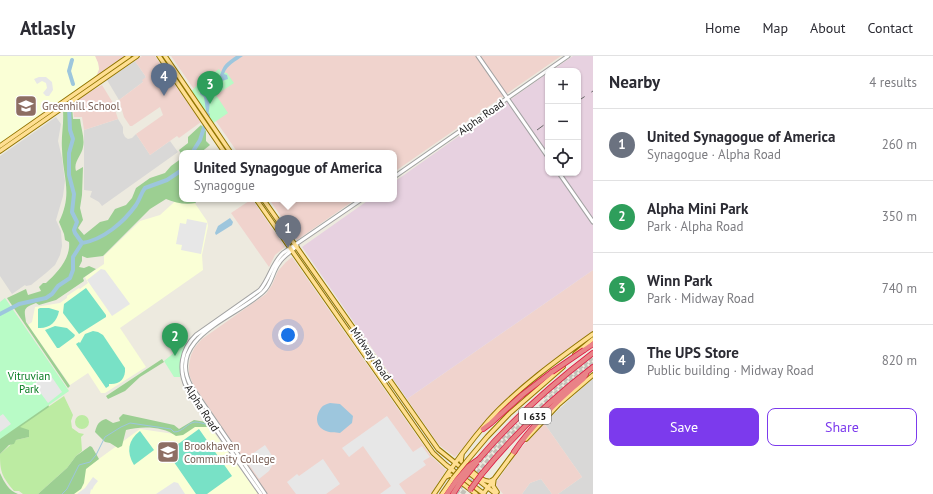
<!DOCTYPE html>
<meta charset="utf-8">
<style>
body{margin:0;font-family:"PT Sans",sans-serif;background:#f7f7f7;color:#2b2b33}
.controls{position:absolute;right:12px;top:12px;display:grid;overflow:hidden;border-radius:8px;box-shadow:0 1px 3px #0004}
.controls button{width:36px;height:36px;display:grid;place-items:center;padding:0;border:0;border-bottom:1px solid #e1e1e2;background:#fff;color:#2b2b33;font:20px sans-serif}
.you{position:absolute;left:288px;top:279px;width:14px;height:14px;margin:-10px;border:3px solid #fff;border-radius:50%;background:#1a73e8;box-shadow:0 0 0 6px #1a73e833}
.badge{display:grid;place-items:center;width:26px;height:26px;border-radius:50%;background:#7c3aed;color:#fff;font-size:13px;font-weight:700}
.pin{position:absolute;translate:-50% -33px;filter:drop-shadow(0 1px 2px #0008)}
.pin::after{content:'';position:absolute;top:21px;width:14px;height:12px;background:inherit;clip-path:polygon(0 0,100% 0,50% 100%)}
.popup{position:absolute;left:179px;top:94px;width:218px;height:52px;box-sizing:border-box;display:grid;place-content:center;border-radius:8px;background:#fff;filter:drop-shadow(0 1px 3px #0005);font-size:13px;white-space:nowrap;color:#7c7c81}
.popup b{font-size:15px;color:#2b2b33}
.popup::after{content:'';position:absolute;left:50%;top:100%;margin-left:-8px;border:8px solid transparent;border-top-color:#fff}
.list{margin:0;padding:0;list-style:none}
h2{display:flex;justify-content:space-between;align-items:center;height:52px;margin:0;padding:0 16px;font-size:17px}
h2 small{font-size:13px;font-weight:400;color:#7c7c81}
.list li{display:grid;grid-template-columns:26px 1fr auto;gap:12px;align-items:center;box-sizing:border-box;height:72px;padding:0 16px;border-top:1px solid #e1e1e2}
.list b{display:block;font-size:15px;white-space:nowrap}
.list p{margin:0;font-size:13px;white-space:nowrap;color:#7c7c81}
.list em{font-size:13px;font-style:normal;color:#7c7c81}
.actions{display:flex;gap:8px;padding:12px 16px}
.actions a{flex:1;padding:9px 0;border:1px solid #7c3aed;border-radius:8px;text-align:center;font-size:14px;color:#7c3aed}
.actions .main{background:#7c3aed;color:#fff}
.icon{flex:none;width:22px;height:22px;fill:none;stroke:currentColor;stroke-width:2;stroke-linecap:round;stroke-linejoin:round}
.map{position:relative;flex:none;width:593px;height:438px;overflow:hidden}
header{display:flex;align-items:center;gap:24px;box-sizing:border-box;height:56px;padding:0 20px;background:#fff;border-bottom:1px solid #e1e1e2}
header strong{font-size:19px}
nav{display:flex;gap:22px;margin-inline-start:auto;font-size:14px}
main{display:flex}
aside{flex:1;background:#fff}
.map>svg:first-child{display:block}
.residential{fill:#d9d8d7}
.commercial{fill:#f0d3cd}
.industrial{fill:#e7d1e0}
.education{fill:#faffd6}
.grass{fill:#bceba2}
.forest{fill:#9ccf92}
.park{fill:#b8fbc6}
.pitch{fill:#78e1c6}
.parking{fill:#e7e7e7}
.water{fill:#9dc6dd}
.lines{fill:none;stroke-linecap:round;stroke-linejoin:round}
.stream{stroke:#9dc6dd;stroke-width:1}
.river{stroke:#9dc6dd;stroke-width:4}
.highway-tunnel{stroke:#c3c1b8;stroke-width:4.5;stroke-dasharray:4.5 2;stroke-linecap:butt}
.minor-casing{stroke:#a2a2a2;stroke-width:5}
.major-casing{stroke:#917500;stroke-width:5.5}
.highway-casing{stroke:#dc1c44;stroke-width:6}
.minor{stroke:#fff;stroke-width:3}
.major{stroke:#ffdf92;stroke-width:3.5}
.highway{stroke:#e98287;stroke-width:4.5}
.rail{stroke:#696969;stroke-width:1;stroke-dasharray:8 8;stroke-linecap:butt}
.major-bridge-casing{stroke:#917500;stroke-width:5.5;stroke-linecap:butt}
.highway-bridge-casing{stroke:#dc1c44;stroke-width:6;stroke-linecap:butt}
.major-bridge{stroke:#ffdf92;stroke-width:3.5}
.highway-bridge{stroke:#e98287;stroke-width:4.5}
.labels{text-anchor:middle;stroke-width:4;stroke-linejoin:round;paint-order:stroke}
.shield{fill:#fff;stroke:#5f5f5f;stroke-width:1}
.shield-label{font-size:10px;font-weight:bold;fill:#1b1b1b}
.education-label{font-size:11px;fill:#785e54;stroke:#fff;text-anchor:start}
.street-label{font-size:11px;fill:#1b1b1b;stroke:#fff}
.park-label{font-size:11px;fill:#067b20;stroke:#fff}
</style>
<header>
<strong>Atlasly</strong>
<nav><a>Home</a><a>Map</a><a>About</a><a>Contact</a></nav>
</header>
<main>
<div class="map">
<svg width="593" height="438" viewBox="0 0 593 438">
<rect width="100%" height="100%" fill="#edeadf"/>
<path class="residential" d="M135,5l11,16 -3,5 -24,18 -12,-20z
M56,61l5,7 -3,17 4,17 3,23 -2,15 -7,24 5,11 1,15 -2,9 -5,10 -9,8 -15,12 -5,1 -1,-1 -13,9 -12,-18v-120z
M118,63l5,8v6l2,4 3,2 4,-1 4,-4 14,21 20,-14 8,11 -76,54 -3,-4 -9,-5 2,-6 -8,-1v-60z
M593,322v116h-35l24,-17 -38,-54z
M541,423l11,15h-30l8,-11z"/>
<path class="commercial" d="M95,0h30l-29,21 3,-8 -1,-6z
M142,0h13l46,66 -22,16 -2,-2 -27,19 -14,-21 27,-19 -3,-8 -28,19h-2l-6,-9 -5,-17 24,-18 -1,-2 4,-3 -11,-16z
M171,0h390l-167,116v-19h-156z
M102,29l11,18 5,16 -34,11 -2,-13h-8l-2,-14 14,-9z
M252,143l33,48 -10,8 -6,12 -38,-54z
M269,143h87l-59,41z
M292,201l139,199 15,14 -15,24h-164l-74,-110 -4,-10v-9l2,-10 4,-8 7,-8 64,-45 6,-9 6,-14 8,-9z
M593,214v63l-87,69 -27,27 -24,28 -16,-12 -32,-46z
M544,367l38,54 -24,17h-6l-11,-15 -11,4 -8,11h-19l-8,-10 24,-34z"/>
<path class="industrial" d="M573,0h20v214l-186,129 -105,-152 68,-48h24v-17l154,-109v100h30v-102h-27z"/>
<path class="education" d="M0,0h95l3,7 1,6 -3,8 -57,38 -39,29z
M182,139v4h10l15,22 1,5 -6,29 1,15 -83,58 26,39 -41,26h-4l-13,-20 -18,12 -42,-60 4,-3 3,-15 25,-4 7,-5v-2l12,-8 1,1 8,-6 -3,-6 19,-13v-8l36,-35 20,-6z
M195,370l15,1 48,67h-187l14,-25 55,-40 41,6z"/>
<path class="grass" d="M64,340l9,19 -2,6 1,7 7,5 5,1 -3,3 1,14 -6,5 -9,12 -29,26h-15l-4,-3h-5c-12,-15 -14,-18 -14,-37l16,-14 13,-3 -10,-10z
M75 366a7 7 0 1 1 14 0a7 7 0 1 1-14 0Z"/>
<path class="forest" d="M72,50l1,13h7c1,9 5,20 3,28 -1,8 -10,15 -7,24l7,-4 -1,28 -2,13 3,12 -5,8 6,7 16,-13 8,-2 7,-11 11,-4 6,-7 4,-10 14,-10 15,-5 6,-7 11,-8v41h12l2,4c-11,2 -20,0 -30,-4l-16,10 -47,47 -16,2 -5,-2v5l-3,6 5,1 5,-2 7,3 -13,9 1,3 -28,19 -17,5 -3,-2c-13,5 -12,6 -10,19l44,64 -2,2 -61,-90 19,-9 2,6 13,-4 -2,-4 4,-4h3c11,-10 25,-25 23,-41l-4,-2 -1,-6 -5,-12c14,-29 4,-44 3,-73 -1,-13 2,-25 1,-38z
M201,69l5,6v10l4,4 -10,8h-18v3l-3,-6 9,-7v-6z
M162,303l2,3 -24,15 -15,14 -17,8 -2,-3z
M48,348l1,3 -29,20 9,3v7l-13,3 -2,4 -5,1 -9,9v-17z
M123,358l51,11 5,4 15,-9 12,2 3,5h-14l-12,8 -7,1c-13,-10 -35,-10 -50,-6l-4,16 -4,2 -8,-5 -5,-1 -10,-10c2,-8 4,-11 11,-13l7,4 7,-2 -1,-3z
M90,390l2,1 7,12 -13,10 -2,14 -3,6 -7,5h-36l29,-26 9,-12z
M0,417c4,9 9,18 18,21h-18z"/>
<path class="park" d="M219,13l2,3 6,1 7,10 -18,12 12,18 -16,11 -21,-32 7,-8z
M5,242l64,93 -69,48v-137z
M186,283l1,3 -7,18v17h-6l-10,-16 11,-9 4,-8z"/>
<path class="pitch" d="M86,232l20,27v2l-27,17 -16,-21 1,-9z
M40,252h9l10,3c-2,11 -10,18 -21,17v-19z
M55,270l12,2 8,7 -1,2 -15,11h-2l-12,-18z
M93,275l5,1 5,3 22,33c1,11 -6,17 -16,16v2l-3,2 -30,-44 3,-2 1,1 5,-9z
M199,373l33,47 -25,18h-11l-29,-42z
M140,375l14,19 -20,15c-8,-13 -6,-25 6,-34z"/>
<path class="parking" d="M39,21h7l6,5 1,8 -4,6h-3l-3,-3 4,-5 -1,-5 -4,-2 -5,3 -3,-5z
M187,163l20,4 -6,31 -20,-4 1,-5 -6,-1 4,-21 6,1z
M101,213l4,1 25,34 -18,12 -25,-36z
M49,317l13,19 -14,11 -14,-19z
M3,358l8,10 -11,8v-16z
M387,360l26,36 9,-6 8,11 -7,4 3,4 -27,19 7,10h-26l11,-8 -28,-40 -14,11 -7,-9z
M265,389l8,12v7l-4,7 -10,8 -14,-20z
M323,403l17,25 -14,10h-30l-9,-12 10,-8 2,2z
M93,421l5,4 -4,5 -2,4 -1,-1 -1,5h-13l8,-6z
M174,426l4,1 7,11h-29z"/>
<path class="water" d="M236,0h7c-7,5 -16,9 -19,18l3,1 1,4 -6,2 -1,2 2,4c-4,3 -8,4 -11,8 -4,6 -1,15 -5,22l-3,-20 -4,-3v-3l4,-1c2,-6 3,-9 10,-9l2,-2 3,-1c5,-13 4,-13 17,-22z
M230,162l3,4 -1,3 -16,10 -1,-2 3,-7z
M330,347l10,1 13,12 -1,7 -12,10c-5,-1 -10,0 -14,-2 -11,-4 -11,-15 -5,-23 2,-3 6,-4 9,-5z"/>
<g class="lines">
<path class="stream" d="M62,438l5,-5 12,-24 11,-3 6,-7 9,-18 16,-10 9,-4 41,6 3,3c9,0 13,-9 21,-10 4,0 10,2 14,3"/>
<path class="river" d="M72,4l-3,11 4,13
M69,51l1,23 3,9 -4,14v22l5,19 -2,18 5,10 -3,8 1,3 7,10
M192,97l8,-13 8,-25
M0,258l19,-10 27,-6 6,-4 6,-8 12,-8 3,-8v-13l9,-14c21,-3 42,-21 54,-38 4,-6 5,-12 9,-17l22,-8 15,-10"/>
<path class="highway-tunnel" d="M543,341l50,-40
M456,437l25,-33 35,-37
M462,438c36,-51 82,-93 131,-131"/>
<g class="minor-casing">
<path id="minor" d="M478,0l70,101
M559,117l34,49
M394,121l174,-121
M261,438l-74,-106c-9,-18 -6,-39 9,-53l64,-45c10,-12 12,-27 23,-37l79,-54
M265,438l-74,-108c-26,-48 45,-69 72,-94 9,-8 9,-20 16,-29 4,-7 12,-11 18,-17"/>
</g>
<g class="major-casing">
<path id="major" d="M159,0l66,97
M165,0l66,97
M0,90l129,-90
M0,95l137,-95
M256,143l177,254 13,12 38,29
M263,143l175,250 25,20
M575,298l18,-15
M526,383l32,-34 35,-30
M462,398l-1,7c4,5 21,20 26,20 4,1 4,0 7,-2l-1,7 4,6
M466,406l21,-25 22,-23 54,-47
M468,416l28,22
M446,421l4,-2 3,1 23,18
M434,438c17,-26 35,-51 55,-74 28,-31 69,-61 104,-86
M442,438l11,-16
M483,438l32,-43"/>
</g>
<g class="highway-casing">
<path id="highway" d="M584,294l9,-6
M483,373l8,-6 31,-28 30,-23
M514,396c19,-28 43,-51 69,-73l3,-5
M479,403c34,-40 72,-74 114,-106
M481,419c34,-42 69,-75 112,-108
M447,438l9,-13
M453,438l7,-11"/>
</g>
<use href="#minor" class="minor"/>
<use href="#major" class="major"/>
<use href="#highway" class="highway"/>
<path class="rail" d="M578,45l15,-10
M537,74l11,-8"/>
<g class="major-bridge-casing">
<path id="major-bridge" d="M453,422l13,-16"/>
</g>
<g class="highway-bridge-casing">
<path id="highway-bridge" d="M552,316l32,-22
M456,425l13,-15 10,-7
M460,427l17,-21
M470,434l11,-15"/>
</g>
<use href="#major-bridge" class="major-bridge"/>
<use href="#highway-bridge" class="highway-bridge"/>
</g>
<defs>
<g id="school-square" transform="scale(1.15)"><rect x="-9" y="-9" width="18" height="18" rx="4" fill="#8d6e63" stroke="#fff"/><path d="M0-5L7-2L0 1L-7-2ZM-4 1L0 2.5L4 1V4Q0 6-4 4Z" fill="#fff"/></g>
<g id="university-square" transform="scale(1.15)"><rect x="-9" y="-9" width="18" height="18" rx="4" fill="#8d6e63" stroke="#fff"/><path d="M0-5L7-2L0 1L-7-2ZM-4 1L0 2.5L4 1V4Q0 6-4 4Z" fill="#fff"/></g>
</defs>
<g fill-rule="evenodd">
<use href="#school-square" x="26" y="50"/>
<use href="#university-square" x="168" y="396"/>
</g>
<g class="labels">
<rect class="shield" x="519" y="352" width="32" height="16" rx="3"/>
<g class="shield-label">
<text x="535" y="364">I 635</text>
</g>
<g class="education-label">
<text x="42" y="54">Greenhill School</text>
<text x="184" y="394">Brookhaven<tspan x="184" dy="13">Community College</tspan></text>
</g>
<g class="street-label">
<text transform="translate(481 61) rotate(-35)" y="4">Alpha Road</text>
<text transform="translate(371 298) rotate(55)" y="4">Midway Road</text>
<text transform="translate(202 352) rotate(57)" y="4">Alpha Road</text>
</g>
<g class="park-label">
<text x="29" y="324">Vitruvian<tspan x="29" dy="13">Park</tspan></text>
</g>
</g>
</svg>
<div class="controls">
<button>+</button>
<button>−</button>
<button><svg class="icon" aria-label="locate" viewBox="0 0 24 24"><circle cx="12" cy="12" r="6"/><path d="M12 2v4M12 18v4M2 12h4M18 12h4"/></svg></button>
</div>
<div class="you"></div>
<div class="pin badge" style="left:288px;top:192px;background:#6b7280">1</div>
<div class="popup"><b>United Synagogue of America</b>Synagogue</div>
<div class="pin badge" style="left:175px;top:300px;background:#2e9e5b">2</div>
<div class="pin badge" style="left:210px;top:48px;background:#2e9e5b">3</div>
<div class="pin badge" style="left:164px;top:40px;background:#5c6f8a">4</div>
</div>
<aside>
<h2>Nearby<small>4 results</small></h2>
<ul class="list">
<li><span class="badge" style="background:#6b7280">1</span><div><b>United Synagogue of America</b><p>Synagogue · Alpha Road</p></div><em>260 m</em></li>
<li><span class="badge" style="background:#2e9e5b">2</span><div><b>Alpha Mini Park</b><p>Park · Alpha Road</p></div><em>350 m</em></li>
<li><span class="badge" style="background:#2e9e5b">3</span><div><b>Winn Park</b><p>Park · Midway Road</p></div><em>740 m</em></li>
<li><span class="badge" style="background:#5c6f8a">4</span><div><b>The UPS Store</b><p>Public building · Midway Road</p></div><em>820 m</em></li>
</ul>
<div class="actions"><a class="main">Save</a><a>Share</a></div>
</aside>
</main>
